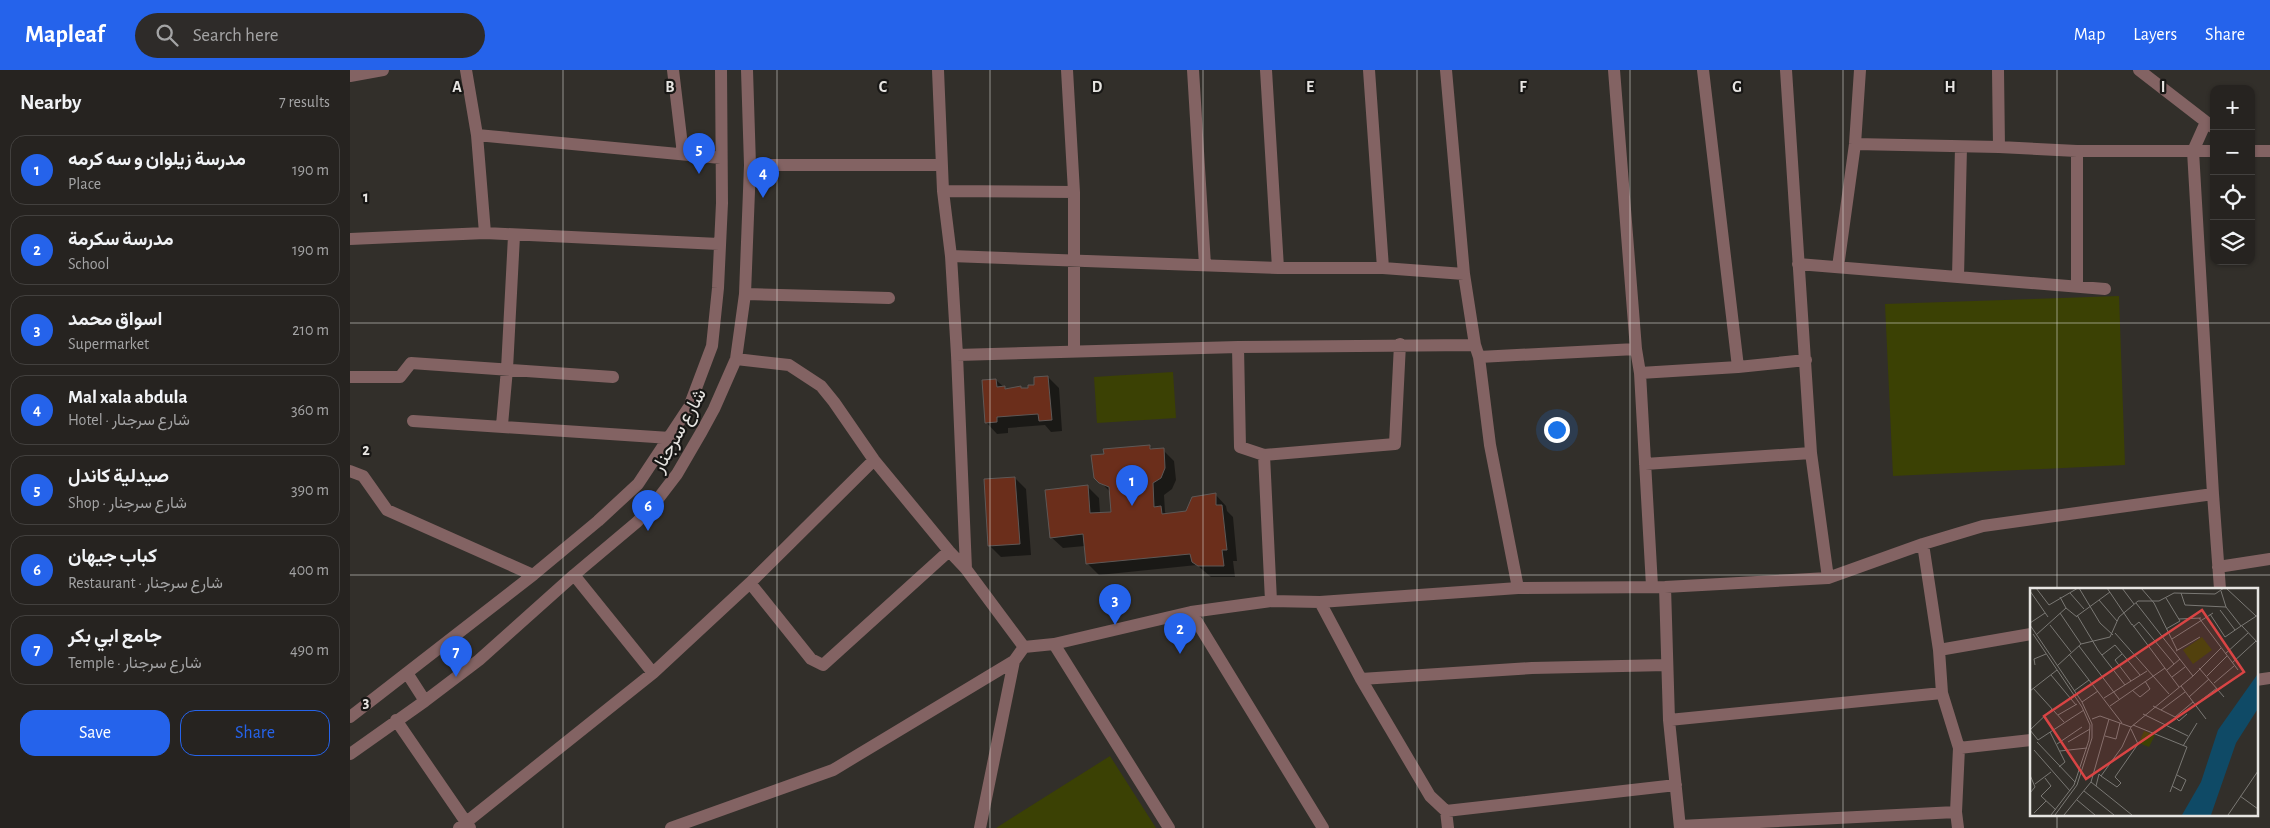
<!DOCTYPE html>
<meta charset="utf-8">
<style>
body{margin:0;font-family:"Alegreya Sans",Vazirmatn,sans-serif;background:#2e2b29;color:#f1f3f6}
.controls{position:absolute;right:15px;top:15px;display:grid;overflow:hidden;border-radius:10px;box-shadow:0 1px 4px #0004}
.controls button{width:45px;height:45px;display:grid;place-items:center;padding:0;border:0;border-bottom:1px solid #42403e;background:#262320;color:#f1f3f6;font:25px sans-serif}
.you{position:absolute;left:1206px;top:359px;width:18px;height:18px;margin:-12px;border:4px solid #fff;border-radius:50%;background:#1a73e8;box-shadow:0 0 0 8px #1a73e833}
.badge{display:grid;place-items:center;width:32px;height:32px;border-radius:50%;background:#2563eb;color:#fff;font-size:16px;font-weight:700}
.pin{position:absolute;translate:-50% -41px;filter:drop-shadow(0 1px 2px #0008)}
.pin::after{content:'';position:absolute;top:26px;width:18px;height:15px;background:inherit;clip-path:polygon(0 0,100% 0,50% 100%)}
.list{margin:0;padding:0;list-style:none}
h2{display:flex;justify-content:space-between;align-items:center;height:65px;margin:0;padding:0 20px;font-size:21px}
h2 small{font-size:16px;font-weight:400;color:#a4a4a5}
.list li{display:grid;grid-template-columns:32px 1fr auto;gap:15px;align-items:center;box-sizing:border-box;height:70px;margin:0 10px 10px;padding:0 10px;border:1px solid #42403e;border-radius:15px}
.list b{display:block;font-size:19px;white-space:nowrap}
.list p{margin:0;font-size:16px;white-space:nowrap;color:#a4a4a5}
.list em{font-size:16px;font-style:normal;color:#a4a4a5}
.actions{display:flex;gap:10px;padding:15px 20px}
.actions a{flex:1;padding:11px 0;border:1px solid #2563eb;border-radius:15px;text-align:center;font-size:18px;color:#2563eb}
.actions .main{background:#2563eb;color:#fff}
.icon{flex:none;width:28px;height:28px;fill:none;stroke:currentColor;stroke-width:2;stroke-linecap:round;stroke-linejoin:round}
.map{position:relative;flex:none;width:1920px;height:758px;overflow:hidden}
header{display:flex;align-items:center;gap:30px;box-sizing:border-box;height:70px;padding:0 25px;background:#2563eb;color:#fff}
header strong{font-size:24px}
nav{display:flex;gap:28px;margin-inline-start:auto;font-size:18px}
.search{width:350px;height:45px;background:#2e2b29;display:flex;align-items:center;gap:12px;box-sizing:border-box;padding:0 18px;border-radius:28px;color:#a4a4a5;font-size:19px}
main{display:flex}
aside{flex:1;background:#262320}
.map>svg:first-child{display:block}
.green{fill:#3b4104}
.shadow{fill:#0007}
.building{fill:#6b2e1b;stroke:#5e5856}
.lines{fill:none;stroke-linecap:round;stroke-linejoin:round}
.minor{stroke:#836363;stroke-width:12}
.grid{fill:none;stroke:#e7e5e2;stroke-width:1;stroke-opacity:0.55}
.labels{text-anchor:middle;stroke-width:4.5;stroke-linejoin:round;paint-order:stroke}
.street-label{font-size:19px;fill:#e7e5e2;stroke:#181715}
.inset-road{fill:none;stroke:#7a7874;stroke-width:1}
.view{fill:#d94444;fill-opacity:0.15;stroke:#d94444;stroke-width:2.5}
.inset-edge{fill:none;stroke:#e7e5e2;stroke-width:2.5}
.grid-label{font-size:16px;text-anchor:middle;font-weight:bold;fill:#e7e5e2;stroke:#181715;stroke-width:4.5;stroke-linejoin:round;paint-order:stroke}
</style>
<header>
<strong>Mapleaf</strong>
<div class="search"><svg class="icon" aria-label="search" viewBox="0 0 24 24"><circle cx="10" cy="10" r="6"/><path d="M15 15l6 6"/></svg>Search here</div>
<nav><a>Map</a><a>Layers</a><a>Share</a></nav>
</header>
<main>
<aside>
<h2>Nearby<small>7 results</small></h2>
<ul class="list">
<li><span class="badge">1</span><div><b>مدرسة زيلوان و سه كرمه</b><p>Place</p></div><em>190 m</em></li>
<li><span class="badge">2</span><div><b>مدرسة سكرمة</b><p>School</p></div><em>190 m</em></li>
<li><span class="badge">3</span><div><b>اسواق محمد</b><p>Supermarket</p></div><em>210 m</em></li>
<li><span class="badge">4</span><div><b>Mal xala abdula</b><p>Hotel · شارع سرجنار</p></div><em>360 m</em></li>
<li><span class="badge">5</span><div><b>صيدلية كاندل</b><p>Shop · شارع سرجنار</p></div><em>390 m</em></li>
<li><span class="badge">6</span><div><b>كباب جيهان</b><p>Restaurant · شارع سرجنار</p></div><em>400 m</em></li>
<li><span class="badge">7</span><div><b>جامع ابي بكر</b><p>Temple · شارع سرجنار</p></div><em>490 m</em></li>
</ul>
<div class="actions"><a class="main">Save</a><a>Share</a></div>
</aside>
<div class="map">
<svg width="1920" height="758" viewBox="0 0 1920 758">
<rect width="100%" height="100%" fill="#322f2a"/>
<path class="green" d="M1769,226l6,169 -232,11 -8,-172z
M823,302l3,46 -79,5 -3,-46z
M760,686l46,72h-160z"/>
<path class="shadow" d="M698,307l11,11 3,43 -11,1 -6,-7 -37,3v5l-11,1 -11,-12 10,-42 11,10 13,-3 3,2h6z
M799,376l5,4h9l11,11 2,19 -4,9 -8,6 1,17 2,3 20,-3 28,-18 11,12 1,5 6,6 4,44h-4l2,16h-24l-14,-12 -98,10 -12,-12 -2,-17 -22,2 -12,-11 37,-50 11,11 1,15h13l-2,-20 -15,-16z
M665,408l11,11 5,66 -30,2 -12,-12z"/>
<path class="building" d="M698,306l4,44 -13,1 -1,-7 -41,3v5l-12,1 -3,-43 14,-1 1,8 8,-1v3l16,-3v2h7v-3h6v-8z
M800,375v4l14,-1 1,20 -4,10 -8,5 1,24 7,-1 1,8 24,-3 6,-14 24,-4v12h6l5,45h-5l2,16h-26l-6,-4 -2,-8 -104,10 -3,-30 -33,4 -5,-48 43,-5 2,28 21,-1 -2,-25 -10,-4 -5,-5 -3,-23 13,-1 -1,-5z
M665,407l5,67 -32,2 -4,-67z"/>
<g class="lines">
<path class="minor" d="M116,0l11,65 8,98
M323,0l10,84
M588,0l5,121 8,65 6,99 9,214
M717,0l7,122v160
M843,0l12,195
M916,0l12,198
M1019,0l14,198
M1096,0l18,204 11,71 4,12 11,88 28,143
M1264,0l22,279 4,24 12,213
M1353,0l35,297
M1436,0l25,383 17,125
M1648,0l1,77
M1789,0l75,58
M0,6l33,-6
M1856,52l-13,29 20,343 7,95
M127,65l244,23
M1505,74l144,3 78,4h137
M1727,81v136
M1901,81h19
M400,95h192
M593,121l131,1
M0,169l135,-6 234,11
M601,186l327,12h105l81,6
M1448,194l307,25
M1488,197l17,-123 5,-74
M1608,207l3,-130
M395,224l144,4
M888,277l2,100 24,8 131,-11 5,-100
M607,285l281,-8 237,-2
M1129,287l157,-8
M386,289l53,6 32,21 13,16 40,58 75,91 17,18 58,78
M1290,303l98,-6 68,-7
M0,307h50l11,-14 202,14
M63,351l257,17
M152,355l5,-56 7,-133
M914,385l7,146
M1295,394l166,-11
M0,401l13,5 24,34 146,65
M1573,474l16,106 3,43 17,55 -3,64 2,16
M1868,497l52,-8
M224,505l79,98
M400,513l61,76 12,6 126,-114
M1315,517l4,133 11,108
M970,532l41,77 69,117 16,15 230,-26
M841,542l132,216
M704,574l115,184
M674,577l30,-3 137,-32 80,-11 49,1 198,-14 147,-1 163,-9 95,-34 60,-18 230,-32
M1589,580l92,-16
M57,603l18,28
M1011,609l171,-11 135,-3
M1906,610l14,-2
M0,647l183,-142 65,-54 40,-37 51,-77 23,-61 6,-58 4,-85 -1,-133
M46,650l74,108
M1319,650l273,-27
M1609,678l72,-8
M0,684l75,-53 54,-41 95,-85 63,-53 17,-18 23,-30 25,-43 12,-22 22,-50 9,-65 5,-129 -3,-95
M1096,741l2,17
M1330,756l276,-14
M109,758l194,-155 97,-90 124,-123
M321,758l162,-58 181,-109 10,-14
M630,758l34,-167"/>
</g>
<path class="grid" d="M213,0v758M427,0v758M640,0v758M853,0v758M1067,0v758M1280,0v758M1493,0v758M1707,0v519M0,253h1920M0,505h1920M1707,744v14"/>
<g class="labels">
<g class="street-label">
<text transform="translate(328 360) rotate(-61)" y="7">شارع سرجنار</text>
</g>
</g>
<g transform="translate(1680 518)">
<rect width="228" height="228" fill="#322f2a"/>
<path d="M172,49l10,13 -19,14 -10,-14zM114,143l11,4 -6,12 -10,-4z" fill="#3b4104"/>
<path d="M227,87v35l-21,33 -25,72h-29l19,-33 17,-52z" fill="#0f4a66"/>
<path class="inset-road" d="M6,0l13,17 29,-17M49,0l21,35 13,12M77,0l25,37M92,0l12,16M111,0l13,15 23,47M196,0l30,28M0,3l18,26M191,3l5,16 15,19 17,-11M40,5l14,16M151,5l4,12 41,2M30,9l6,11 11,9M69,12l18,21M106,15l57,73M190,22l15,20M30,25l21,31M180,26l15,23 16,-11M47,27l21,35 27,35M47,28l33,-24M169,30l39,52M149,31l22,-1M0,35l15,-10M102,36l47,63M0,37l52,77 10,22v14l-15,47 -22,30M20,37l21,27M212,38l16,17M103,39l6,-5 35,42M136,41l14,-8 -14,-23M85,45l54,61M3,46l49,73 8,18 -1,15 -15,45 -23,30M6,47l30,-27M142,51l41,-26M49,58l40,53M146,63l24,-14M39,66l53,69M92,66l-7,6 16,21M195,66l23,-21M72,67l13,-10 25,30M202,75l24,-22M5,77l-1,-6 12,-5M27,78l24,-22 29,-7 9,-20 19,-16h21l15,-8 41,1 9,-6M169,80l25,29M137,82l13,-11M21,87l25,30M177,88l20,-20M122,89l13,-9M142,89l13,-10M184,95l20,-17M151,98l25,33M3,100l31,34M102,102l8,7 10,-8 -5,-8M0,103l27,-21M44,103l15,-11M159,109l20,-18M74,110l43,-27M52,114l16,-11M165,117l22,-17M80,118l42,-29M123,118l22,11 18,-15M131,122l24,-18M113,126l45,22M28,127l19,-11M145,129l4,4 8,-7M62,131l8,-3 31,11M103,137l54,22 -17,45M0,142l8,10 46,-30M0,142l22,-21M20,144l15,30 -6,5M75,148l11,3 4,-16M7,154l38,40M38,154l22,-13M27,156l25,-17M153,158l14,-23M4,162l36,41M30,163l27,-3M0,187l5,12 -5,6M71,188l16,11 4,-4 -6,-6 23,-33 -7,-15M15,190l6,8 -10,10 15,14M61,194l41,33M5,196l16,-12M66,198l3,-12 2,2 21,-29 9,-20 62,-51 28,-28M142,198l9,5 5,-11 -9,-5M54,203l30,24M210,208l18,13M47,212l18,15M4,225l12,-12M34,227l27,-33 18,-63M198,227l30,-44"/>
<path class="view" d="M172,22l42,62 -158,107 -42,-63z"/>
<rect width="228" height="228" class="inset-edge"/>
</g>
<g class="grid-label">
<text x="107" y="22">A</text>
<text x="320" y="22">B</text>
<text x="533" y="22">C</text>
<text x="747" y="22">D</text>
<text x="960" y="22">E</text>
<text x="1173" y="22">F</text>
<text x="1387" y="22">G</text>
<text x="1600" y="22">H</text>
<text x="1813" y="22">I</text>
<text x="16" y="132">1</text>
<text x="16" y="385">2</text>
<text x="16" y="637">3</text>
</g>
</svg>
<div class="controls">
<button>+</button>
<button>−</button>
<button><svg class="icon" aria-label="locate" viewBox="0 0 24 24"><circle cx="12" cy="12" r="6"/><path d="M12 2v4M12 18v4M2 12h4M18 12h4"/></svg></button>
<button><svg class="icon" aria-label="layers" viewBox="0 0 24 24"><path d="M12 4l9 5-9 5-9-5zM3 14l9 5 9-5"/></svg></button>
</div>
<div class="you"></div>
<div class="pin badge" style="left:782px;top:436px">1</div>
<div class="pin badge" style="left:830px;top:584px">2</div>
<div class="pin badge" style="left:765px;top:555px">3</div>
<div class="pin badge" style="left:413px;top:128px">4</div>
<div class="pin badge" style="left:349px;top:104px">5</div>
<div class="pin badge" style="left:298px;top:461px">6</div>
<div class="pin badge" style="left:106px;top:607px">7</div>
</div>
</main>
